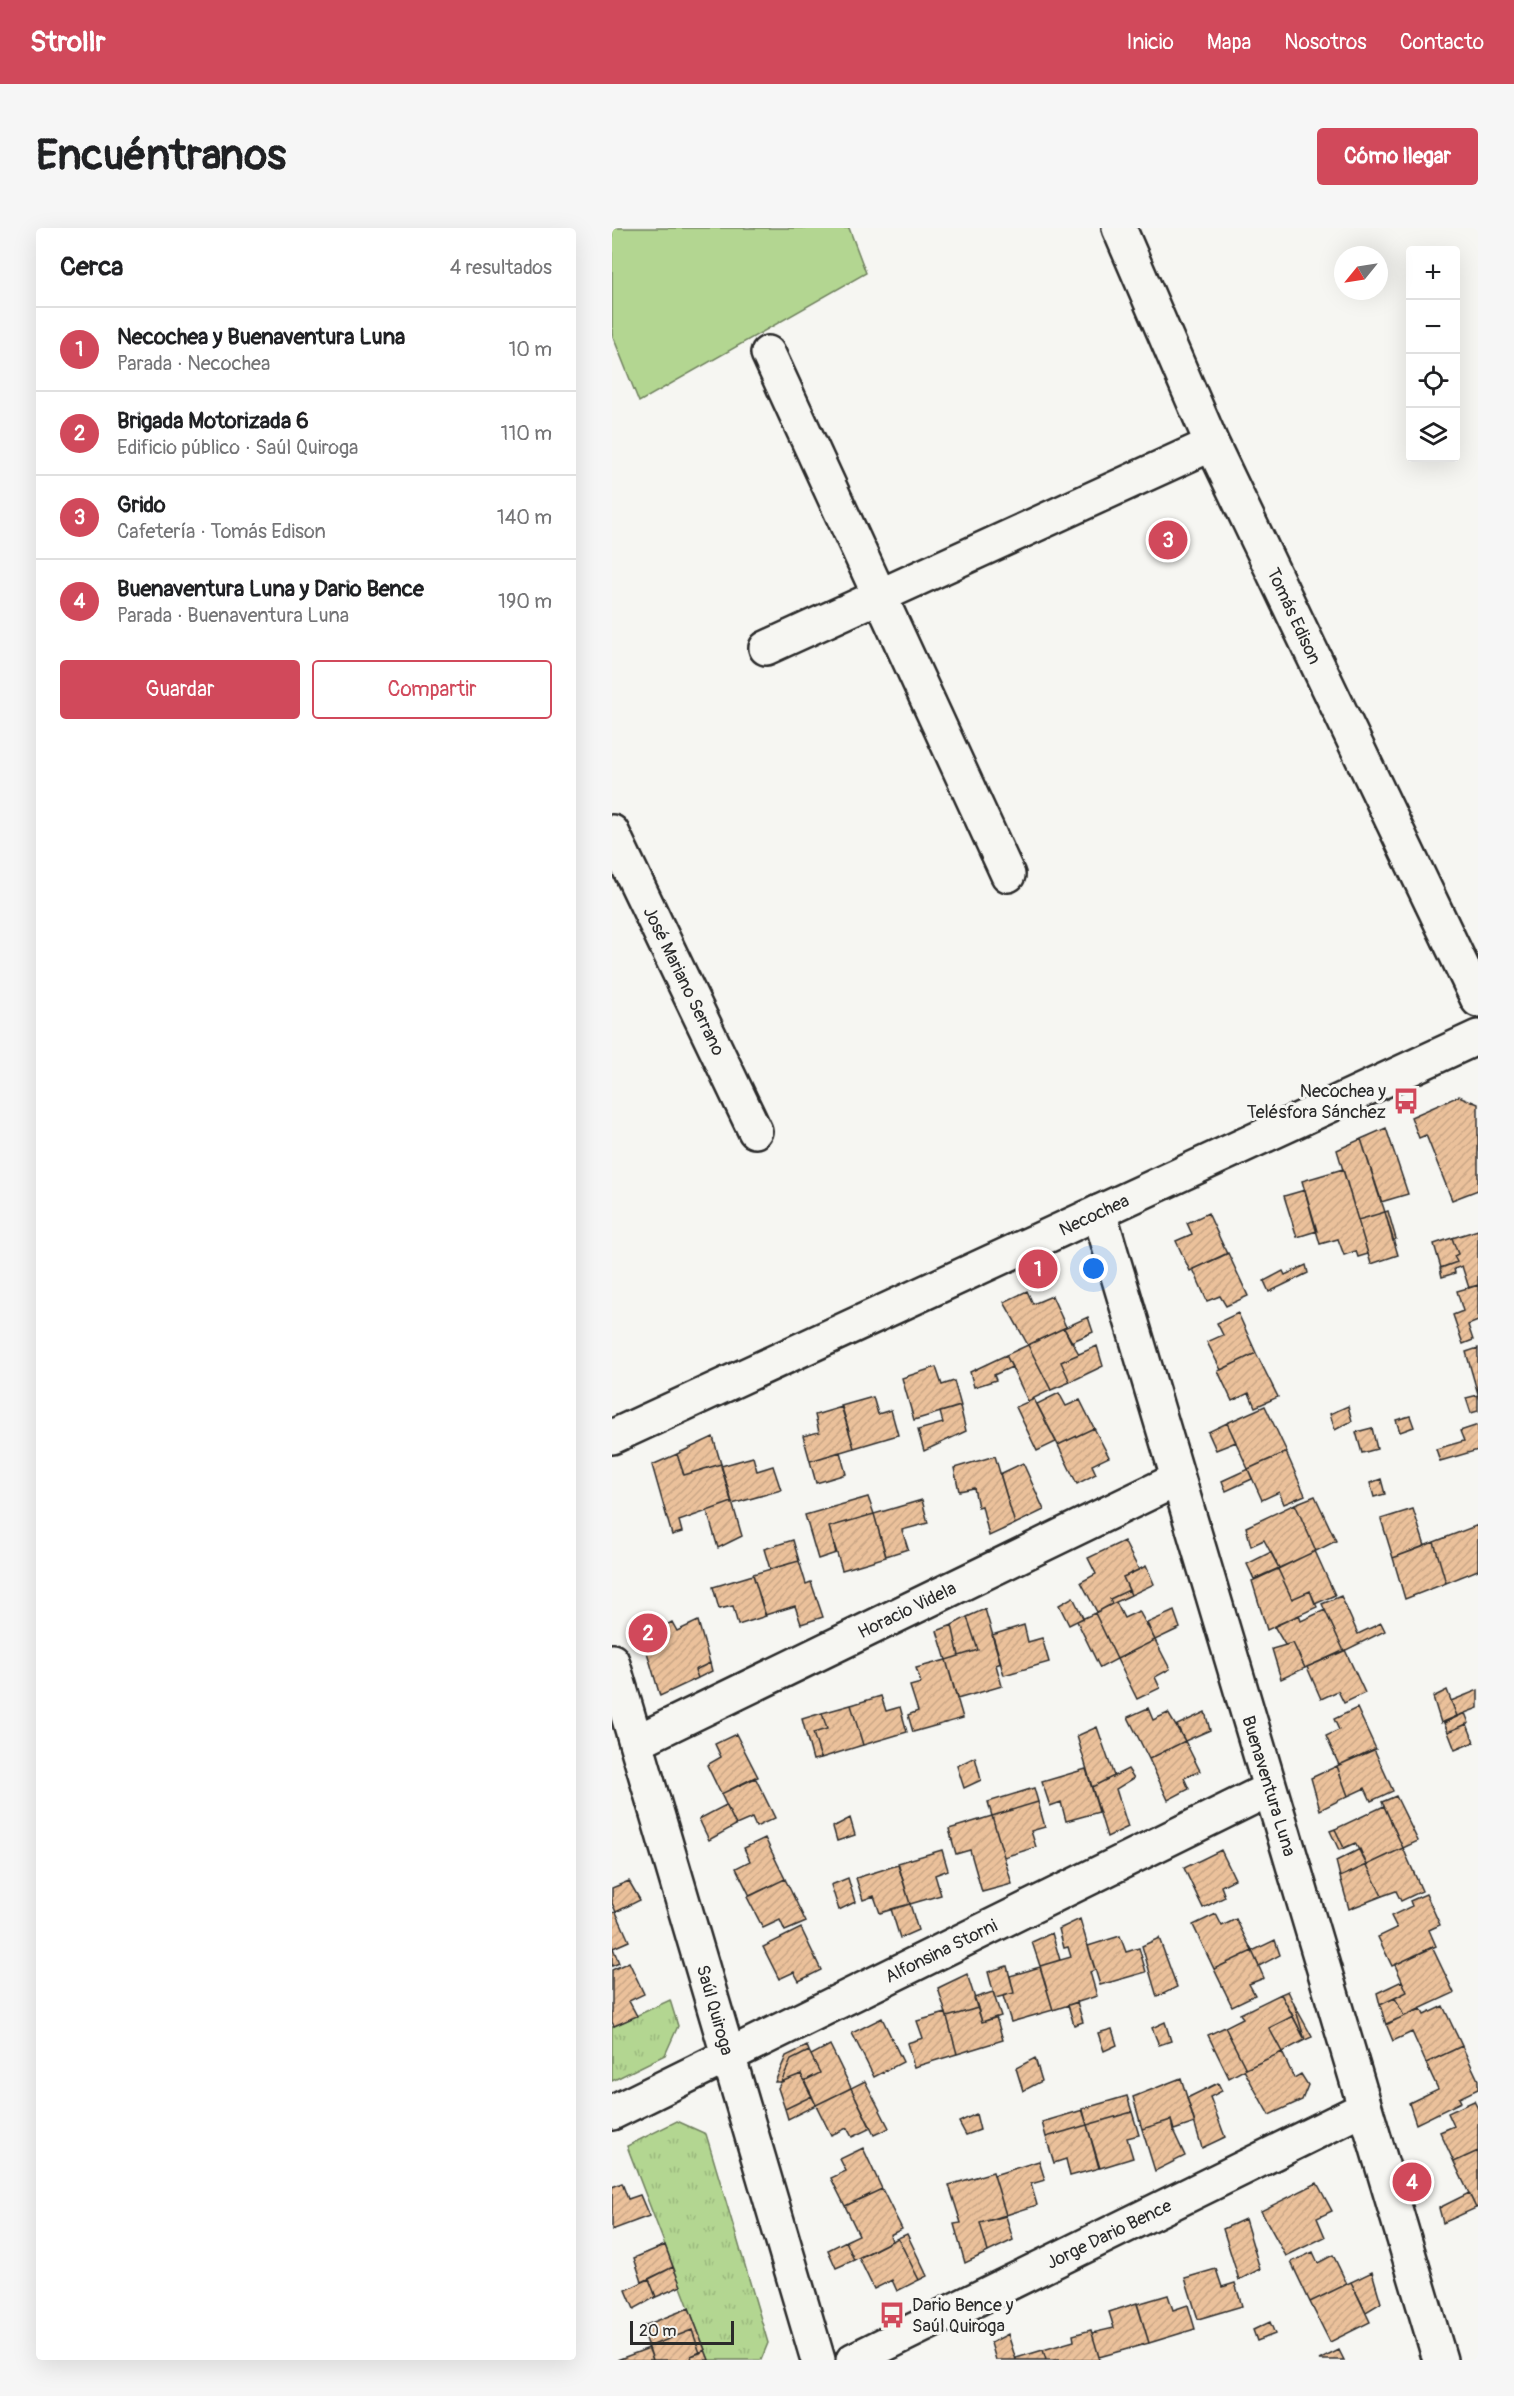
<!DOCTYPE html>
<html lang="es">
<meta charset="utf-8">
<style>
body{margin:0;font-family:Pangolin,sans-serif;background:#f6f6f6;color:#202124}
.controls{position:absolute;right:18px;top:18px;display:grid;overflow:hidden;border-radius:6px;box-shadow:0 6px 24px #0002}
.controls button{width:54px;height:54px;display:grid;place-items:center;padding:0;border:0;border-bottom:2px solid #e0e0e0;background:#fff;color:#202124;font:30px sans-serif}
.compass{position:absolute;left:722px;top:18px;width:54px;height:54px;border-radius:50%;background:#fff;box-shadow:0 6px 24px #0002;rotate:240deg}
.scale{position:absolute;left:18px;bottom:15px;width:104px;box-sizing:border-box;padding-left:6px;border:3px solid #2b2b2b;border-top:0;font-size:16px;line-height:21px;white-space:nowrap;color:#2b2b2b;-webkit-text-stroke:4px #f6f6f2;paint-order:stroke}
.you{position:absolute;left:482px;top:1041px;width:21px;height:21px;margin:-15px;border:4px solid #fff;border-radius:50%;background:#1a73e8;box-shadow:0 0 0 9px #1a73e833}
.badge{display:grid;place-items:center;width:39px;height:39px;border-radius:50%;background:#d1495b;color:#fff;font-size:20px;font-weight:700}
.pin{position:absolute;translate:-50% -50%;border:3px solid #fff;box-shadow:0 2px 6px #0006}
.list{margin:0;padding:0;list-style:none}
h2{display:flex;justify-content:space-between;align-items:center;height:78px;margin:0;padding:0 24px;font-size:26px}
h2 small{font-size:20px;font-weight:400;color:#757577}
.list li{display:grid;grid-template-columns:39px 1fr auto;gap:18px;align-items:center;box-sizing:border-box;height:84px;padding:0 24px;border-top:2px solid #e0e0e0}
.list b{display:block;font-size:22px;white-space:nowrap}
.list p{margin:0;font-size:20px;white-space:nowrap;color:#757577}
.list em{font-size:20px;font-style:normal;color:#757577}
.actions{display:flex;gap:12px;padding:18px 24px}
.actions a{flex:1;padding:14px 0;border:2px solid #d1495b;border-radius:6px;text-align:center;font-size:21px;color:#d1495b}
.actions .main{background:#d1495b;color:#fff}
.icon{flex:none;width:33px;height:33px;fill:none;stroke:currentColor;stroke-width:2;stroke-linecap:round;stroke-linejoin:round}
.map{position:relative;flex:none;width:866px;height:2132px;overflow:hidden;border-radius:6px}
header{display:flex;align-items:center;gap:36px;box-sizing:border-box;height:84px;padding:0 30px;background:#d1495b;color:#fff}
header strong{font-size:28px}
nav{display:flex;gap:33px;margin-inline-start:auto;font-size:21px}
.intro{display:flex;align-items:center;justify-content:space-between;box-sizing:border-box;height:144px;padding:0 36px}
h1{margin:0;font-size:42px}
.button{padding:15px 27px;border-radius:6px;background:#d1495b;color:#fff;font-size:21px;font-weight:700}
main{display:flex;gap:36px;padding:0 36px}
aside{flex:1;background:#fff;border-radius:6px;box-shadow:0 6px 24px #0002}
.map>svg:first-child{display:block}
.grass{fill:url(#grass-tufts);stroke:#6f805e;stroke-width:1.5}
.pitch{fill:#b3d691;stroke:#6f805e;stroke-width:1.5}
.building{fill:url(#building-hatch);stroke:#2b2b2b;stroke-width:1.5}
.lines{fill:none;stroke-linecap:round;stroke-linejoin:round}
.street-casing{stroke:#2b2b2b;stroke-width:38}
.secondary-casing{stroke:#2b2b2b;stroke-width:38}
.street{stroke:#f6f6f2;stroke-width:33}
.secondary{stroke:#f6f6f2;stroke-width:33}
.labels{text-anchor:middle;stroke-width:6;stroke-linejoin:round;paint-order:stroke}
.street-label{font-size:18px;fill:#2b2b2b;stroke:#f6f6f2}
.poi-label{font-size:18px;fill:#2b2b2b;stroke:#f6f6f2;text-anchor:end}
</style>
<header>
<strong>Strollr</strong>
<nav><a>Inicio</a><a>Mapa</a><a>Nosotros</a><a>Contacto</a></nav>
</header>
<div class="intro"><h1>Encuéntranos</h1><a class="button">Cómo llegar</a></div>
<main>
<aside>
<h2>Cerca<small>4 resultados</small></h2>
<ul class="list">
<li><span class="badge">1</span><div><b>Necochea y Buenaventura Luna</b><p>Parada · Necochea</p></div><em>10 m</em></li>
<li><span class="badge">2</span><div><b>Brigada Motorizada 6</b><p>Edificio público · Saúl Quiroga</p></div><em>110 m</em></li>
<li><span class="badge">3</span><div><b>Grido</b><p>Cafetería · Tomás Edison</p></div><em>140 m</em></li>
<li><span class="badge">4</span><div><b>Buenaventura Luna y Dario Bence</b><p>Parada · Buenaventura Luna</p></div><em>190 m</em></li>
</ul>
<div class="actions"><a class="main">Guardar</a><a>Compartir</a></div>
</aside>
<div class="map">
<svg width="866" height="2132" viewBox="0 0 866 2132">
<defs>
<pattern id="grass-tufts" width="24" height="20" patternUnits="userSpaceOnUse" patternTransform="scale(1.5)"><rect width="24" height="20" fill="#b3d691"/><path d="M3 7l-1-3M5 7V3M7 7l1-3M15 17l-1-3M17 17v-4M19 17l1-3" fill="none" stroke="#9ab87d"/></pattern>
<pattern id="building-hatch" width="6" height="6" patternUnits="userSpaceOnUse" patternTransform="scale(1.5)"><rect width="6" height="6" fill="#ebc19b"/><path d="M-1 1l2-2M0 6l6-6M5 7l2-2" fill="none" stroke="#caa686"/></pattern>
</defs>
<rect width="100%" height="100%" fill="#f6f6f2"/>
<filter id="ink" filterUnits="userSpaceOnUse"><feTurbulence type="fractalNoise" baseFrequency=".0167" numOctaves="2"/><feDisplacementMap in="SourceGraphic" scale="12" xChannelSelector="R" yChannelSelector="G"/><feConvolveMatrix kernelMatrix="1 2 1 2 8 2 1 2 1" color-interpolation-filters="sRGB"/></filter>
<g filter="url(#ink)">
<path class="grass" d="M58,1772l8,26 -13,29 -53,26v-54z
M65,1893l29,13 62,209 -7,17h-52l-82,-214z"/>
<path class="pitch" d="M0,0h237l17,45 -227,129 -27,-68z"/>
<path class="building" d="M847,868l19,8v86l-26,10 -26,-65 -7,3 -8,-21z
M774,900l22,66 -27,8 -20,-63z
M749,911l24,73 -27,8 -21,-70z
M731,941l25,85 -10,3 -2,-6 -12,4 -6,-16 -18,5 -18,-63z
M693,962l12,41 -20,6 -13,-41z
M776,983l8,28 -3,2 -8,-29z
M773,984l13,43 -27,9 -13,-44z
M596,985l19,41 -37,17 -14,-30 16,-7 -5,-11z
M866,1002v55l-9,3 -7,-22 -8,3 1,4 -13,4 -2,-9 17,-6 -3,-6 4,-2 -6,-16z
M840,1010l6,16 -4,2 3,6 -16,6 -7,-24z
M616,1025l20,43 -22,10 -6,-10 -13,5 -14,-32z
M694,1037l2,8 -39,19 -5,-11 19,-10 2,4z
M866,1057v36l-10,4 5,15 -10,4 -10,-29 10,-4 -6,-20z
M415,1063l6,13 19,-8 14,31 -38,18 -24,-43z
M626,1085l18,40 -35,17 -14,-28 16,-7 -6,-12z
M476,1089l5,15 -22,10 -7,-14z
M452,1100l15,26 -18,8 9,20 -19,8 -23,-45z
M416,1117l23,45 -23,11 -22,-46z
M485,1118l6,20 -33,16 -9,-20z
M866,1120v46l-12,-42z
M644,1125l22,44 -23,10 -6,-14 -17,8 -14,-30z
M394,1127l6,12 -18,8 2,5 -22,7 -4,-15z
M324,1139l6,18 12,-4 7,25 -47,14 -12,-42z
M447,1165l7,13 14,-6 14,28 -36,17 -21,-41z
M866,1167v16l-7,2 -5,-15z
M261,1169l5,17 13,-4 7,25 -44,13 -13,-42z
M422,1171l22,43 -19,9 -21,-44z
M348,1178l6,25 -42,20 -6,-21 25,-7 -3,-11z
M653,1178l22,46 -39,17 -21,-46z
M736,1178l4,15 -17,9 -5,-16z
M230,1179l12,41 -44,13 -7,-25 16,-4 -4,-17z
M798,1188l4,11 -14,5 -4,-12z
M615,1195l9,19 -20,8 -8,-18z
M866,1197v25l-38,11 -4,-12 28,-8 -4,-10z
M482,1200l15,29 -17,8 4,9 -19,10 -19,-39z
M760,1200l5,21 -15,4 -6,-21z
M101,1209l8,27 -37,11 -7,-21z
M228,1224l6,22 -30,9 -6,-22z
M674,1224l19,43 -21,9 -5,-12 -17,8 -14,-31z
M65,1226l7,21 37,-11 11,38 -53,19 3,11 -10,3 -20,-70z
M383,1228l20,68 -26,12 -7,-30 -4,1 -4,-19 -15,3 -5,-23z
M141,1229l4,14 16,-5 8,24 -49,14 -11,-38z
M411,1235l21,47 -29,14 -15,-50z
M636,1241l4,10 -26,12 -4,-10z
M769,1251l4,15 -11,3 -4,-14z
M703,1268l21,45 -20,10 -21,-47z
M256,1269l6,17 -45,13 7,26 -18,6 -13,-44z
M310,1272l6,23 -26,7 6,19 -22,7 -12,-42z
M120,1274l10,34 -24,12 -11,-37z
M683,1276l21,47 -37,17 -15,-28 -13,6 -5,-19z
M801,1281l12,37 -32,12 -12,-39z
M262,1286l12,43 -44,13 -13,-43z
M866,1297v45l-32,13 -12,-41z
M181,1312l6,21 -29,8 -6,-20z
M512,1313l15,29 -16,7 6,13 -19,9 2,5 -15,8 -16,-30 15,-8 -8,-16z
M822,1314l12,41 -41,16 -12,-41z
M703,1323l20,44 -20,9 -5,-13 -18,8 -14,-30z
M659,1324l8,16 -25,11 -7,-15z
M187,1333l7,23 5,-2 12,35 -22,7 -6,-18 -30,9 -12,-41z
M534,1338l8,18 -23,11 -8,-18z
M666,1341l14,30 18,-8 7,16 -50,23 -15,-49z
M141,1347l13,41 -28,9 -5,-19 -14,3 -6,-22z
M517,1362l2,5 -19,9 -2,-5z
M729,1368l17,38 23,-11 4,8 -41,20 -22,-47z
M461,1369l10,21 -14,7 -10,-20z
M504,1374l8,16 15,-7 16,29 -38,19 -22,-46z
M373,1381l16,54 -5,2 6,21 -45,13 -11,-39 32,-10 -11,-33z
M713,1382l19,41 -39,17 -12,-25 -8,2 -11,-19 25,-11 2,6z
M562,1383l6,17 -25,12 -8,-17z
M483,1385l22,46 -17,9 -23,-47z
M355,1389l11,33 -19,6 -7,-31z
M86,1393l12,42 -15,7 3,8 -38,18 -19,-64 14,-6 2,4 15,-8 5,9z
M340,1397l7,31 -13,4 -9,-29z
M412,1397l4,17 14,-4 7,24 -45,13 -12,-40z
M543,1412l15,29 -15,8 5,11 -23,11 -20,-40z
M681,1415l12,25 -24,11 -9,-30z
M733,1422l20,43 -21,10 -6,-12 -17,8 -14,-32z
M334,1432l17,58 -50,14 -5,-17 10,-4 -8,-25 11,-3 -5,-15z
M98,1435l2,8 -14,7 -3,-8z
M835,1462l10,26 -16,7 -8,-26z
M866,1462v18l-21,8 -6,-15z
M269,1468l5,15 14,-4 7,25 -44,13 -12,-40z
M239,1477l12,40 -42,13 -8,-25 14,-4 -5,-16z
M536,1480l5,12 15,-7 17,28 -36,18 -21,-42z
M745,1480l19,41 -37,16 -13,-29 13,-6 -5,-11z
M593,1484l5,18 -25,11 -8,-16z
M210,1485l5,16 -14,4 8,25 -8,2 -11,-41z
M853,1485l4,10 -21,9 -4,-9z
M855,1496l7,18 -19,8 -7,-18z
M485,1499l17,49 -22,11 -15,-51z
M124,1506l22,43 -37,17 -14,-29 14,-8 -6,-13z
M573,1513l15,30 -16,7 5,11 -21,11 -19,-41z
M762,1521l19,42 -22,10 -6,-13 -17,8 -11,-30z
M363,1529l6,23 -17,8 -7,-22z
M725,1538l11,30 -28,14 -9,-32z
M474,1541l13,43 -33,9 -5,-19 -11,4 -8,-24z
M516,1541l6,9 -18,11 12,38 -21,10 -15,-50z
M143,1549l20,41 -19,9 -4,-9 -16,7 -15,-31z
M422,1560l4,14 -46,14 -4,-14z
M784,1568l22,45 -15,7 -21,-46z
M426,1574l7,25 -14,4 5,16 -32,10 -12,-41z
M114,1577l10,20 -27,15 -10,-21z
M772,1578l19,42 -36,17 -12,-22 -11,5 -9,-19z
M380,1588l20,68 -30,8 -12,-42 -14,4 -7,-25z
M238,1590l5,17 -18,6 -4,-14z
M723,1601l9,19 -5,2 -9,-19z
M153,1610l20,41 -35,17 -14,-28 14,-7 -6,-13z
M791,1620l19,43 -21,10 -5,-10 -14,5 -15,-31z
M748,1621l7,16 -27,12 -4,-16z
M330,1622l6,20 -13,5 6,20 -31,9 -12,-41z
M609,1622l14,29 -14,7 4,11 -22,11 -19,-40z
M286,1637l12,39 -30,9 -6,-17 -11,4 -7,-22z
M755,1637l15,31 -33,13 -9,-32z
M236,1650l7,24 -16,8 -8,-25z
M173,1651l21,43 -21,9 -5,-11 -17,8 -16,-31z
M17,1653l11,19 -24,12 -4,-9v-15z
M814,1666l14,31 -11,5 7,16 -44,20 -14,-29 19,-9 -6,-12 21,-10 -2,-5z
M298,1676l8,26 -18,8 -9,-29z
M4,1684l13,29 -16,7 6,15 -7,3v-53z
M604,1686l6,12 14,-7 16,32 -38,18 -21,-44z
M468,1691l15,51 -5,2 7,24 -44,14 -13,-44 31,-9 -3,-10 -4,1 -5,-19z
M189,1700l20,42 -22,11 -5,-9 -15,7 -16,-32z
M440,1705l8,27 -20,6 -8,-24z
M508,1708l6,16 13,-4 7,24 -46,13 -12,-39z
M547,1710l18,49 -20,10 -15,-51z
M663,1712l5,15 -21,11 -7,-15z
M820,1719l22,46 -50,23 -9,-18 12,-6 -12,-27z
M640,1723l12,27 -15,6 6,11 -23,11 -18,-37z
M17,1734l15,32 -15,7 8,15 -23,10 -2,-4v-52z
M395,1738l7,27 -19,5 -7,-26z
M428,1739l13,43 -42,12 -8,-26 11,-3 -4,-17z
M355,1746l11,34 -31,9 -9,-29z
M790,1753l5,11 -27,13 -3,-12z
M676,1763l6,13 11,36 -24,-46z
M381,1764l8,24 -19,6 -8,-24z
M669,1766l12,22 -24,12 13,24 -36,17 -21,-42 18,-9 -3,-4z
M783,1770l9,18 -18,9 -6,-20z
M465,1774l6,20 -9,3 -6,-20z
M682,1776l18,33 -7,3z
M831,1778l19,40 -36,17 -14,-31 -19,9 -7,-17 35,-15 3,6z
M366,1780l4,14 14,-5 7,23 -46,14 -10,-37z
M334,1785l11,41 -43,13 -7,-24 16,-5 -6,-17z
M681,1788l12,24 -23,12 -13,-24z
M270,1790l21,44 -29,15 -22,-44z
M553,1794l6,19 -12,4 -7,-17z
M613,1799l21,42 -17,9 -21,-43z
M500,1801l5,16 -13,6 -6,-18z
M218,1817l21,43 -35,17 -12,-24 16,-8 -9,-18z
M195,1818l2,5 -18,9 -10,22h-6l11,-26z
M850,1818l16,34v9l-19,9 2,4 -45,22 -7,-21 29,-14 -12,-26z
M197,1823l11,22 -16,8 -3,-7 -20,8 10,-22z
M670,1824l12,26 7,-4 7,11 -6,15 -33,15 -25,-45z
M423,1830l7,23 -19,10 -7,-23z
M189,1846l11,22 -27,13 -7,-21 3,-6z
M569,1850l14,45 -21,7 -3,-10 -29,9 -9,-32z
M253,1853l24,47 -15,7 -23,-47z
M606,1855l4,8 -12,6 15,40 -23,11 -15,-50z
M239,1860l20,40 -19,9 -5,-9 -16,7 -15,-30z
M200,1868l4,9 -28,14 -3,-10z
M515,1868l5,16 -45,13 -5,-16z
M862,1873l4,8v42l-24,11 -14,-30 14,-6 -6,-13z
M471,1882l4,15 -41,12 -4,-15z
M520,1884l7,23 -12,3 6,20 -33,10 -13,-43z
M364,1886l4,16 -14,5 -7,-13z
M559,1892l2,10 12,26 -30,15 -13,-42z
M475,1897l12,43 -29,8 -4,-17 -12,4 -8,-26z
M251,1920l19,41 -37,17 -14,-28 15,-7 -6,-12z
M866,1923v56l-2,1 -22,-46z
M427,1933l6,19 -14,4 6,21 -31,10 -12,-40z
M381,1944l13,43 -26,8 8,29 -23,11 -11,-39 7,-1 -12,-38z
M10,1955l6,16 12,-4 9,21 -37,14v-43z
M705,1955l15,28 -15,7 8,19 -39,19 -25,-45z
M270,1961l20,40 -12,6 2,6 -38,19 -8,-19 13,-6 -14,-29z
M857,1965l7,15 -33,15 -4,-15z
M394,1988l7,24 -25,12 -8,-29z
M633,1991l15,50 -21,11 -16,-51z
M295,2006l20,42 -8,4 -21,-42z
M286,2010l21,42 -22,11 -5,-11 -18,9 -15,-31z
M234,2013l8,19 -18,8 -8,-18z
M53,2017l8,22 -31,15 -8,-24z
M701,2024l5,11 15,-8 14,29 -37,18 -19,-40z
M61,2039l8,19 -25,11 -7,-18z
M604,2041l6,18 13,-4 7,23 -44,13 -13,-41z
M760,2044l9,31 -15,9 -15,-30z
M37,2051l7,18 -22,12 -8,-19z
M739,2054l19,40 -40,20 -20,-40z
M556,2067l5,15 15,-5 7,24 -46,14 -12,-39z
M525,2075l12,40 -50,14 -7,-24 22,-5 -5,-16z
M77,2080l16,42 -5,3 -8,-23 -44,17 -7,-20z
M658,2094l5,12 -18,7 -4,-11z
M80,2102l8,23 -9,3 1,4h-39l-5,-13z
M479,2102l9,30h-54l-3,-10 31,-9 -1,-6z
M396,2106l8,26h-20l-5,-17z
M37,2120l4,12h-36z
M93,2122l4,10h-17l-1,-4z
M431,2122l3,10h-30v-2z
M727,2122l5,10h-25z"/>
<g class="lines">
<g class="street-casing">
<path id="street" d="M507,0l93,216 266,556
M156,125l240,522
M154,420l446,-204
M0,604l143,299
M487,984l341,1148
M0,1433l206,699
M24,1514l542,-263
M0,1885l658,-324
M241,2132l512,-252"/>
</g>
<g class="secondary-casing">
<path id="secondary" d="M0,1209l866,-400"/>
</g>
<use href="#street" class="street"/>
<use href="#secondary" class="secondary"/>
</g>
</g>
<defs>
<g id="bus-bare" transform="scale(2.07)"><path d="M-5-6H5V4H4V6H2V4H-2V6H-4V4H-5ZM-3.5-4V0h7V-4ZM-3.5 1.2v1.5H-2V1.2ZM2 1.2v1.5H3.5V1.2Z" fill="#d1495b" stroke="#f6f6f2" stroke-width="2.5" paint-order="stroke"/></g>
</defs>
<g fill-rule="evenodd">
<use href="#bus-bare" x="794" y="873"/>
<use href="#bus-bare" x="280" y="2087"/>
</g>
<g class="labels">
<g class="street-label">
<text transform="translate(682 388) rotate(65)" y="6">Tomás Edison</text>
<text transform="translate(72 753) rotate(64)" y="6">José Mariano Serrano</text>
<text transform="translate(482 987) rotate(-25)" y="6">Necochea</text>
<text transform="translate(295 1382) rotate(-26)" y="6">Horacio Videla</text>
<text transform="translate(657 1558) rotate(73)" y="6">Buenaventura Luna</text>
<text transform="translate(329 1723) rotate(-26)" y="6">Alfonsina Storni</text>
<text transform="translate(103 1782) rotate(74)" y="6">Saúl Quiroga</text>
<text transform="translate(497 2006) rotate(-26)" y="6">Jorge Dario Bence</text>
</g>
<g class="poi-label">
<text x="774" y="869">Necochea y<tspan x="774" dy="21">Telésfora Sánchez</tspan></text>
<text x="300" y="2083" text-anchor="start">Dario Bence y<tspan x="300" dy="21">Saúl Quiroga</tspan></text>
</g>
</g>
</svg>
<div class="controls">
<button>+</button>
<button>−</button>
<button><svg class="icon" aria-label="locate" viewBox="0 0 24 24"><circle cx="12" cy="12" r="6"/><path d="M12 2v4M12 18v4M2 12h4M18 12h4"/></svg></button>
<button><svg class="icon" aria-label="layers" viewBox="0 0 24 24"><path d="M12 4l9 5-9 5-9-5zM3 14l9 5 9-5"/></svg></button>
</div>
<svg class="compass" viewBox="-18 -18 36 36"><path d="M0-13l5 13h-10z" fill="#e53935"/><path d="M0 13l5-13h-10z" fill="#757577"/></svg>
<div class="scale">20 m</div>
<div class="you"></div>
<div class="pin badge" style="left:426px;top:1041px">1</div>
<div class="pin badge" style="left:36px;top:1405px">2</div>
<div class="pin badge" style="left:556px;top:312px">3</div>
<div class="pin badge" style="left:800px;top:1954px">4</div>
</div>
</main>
